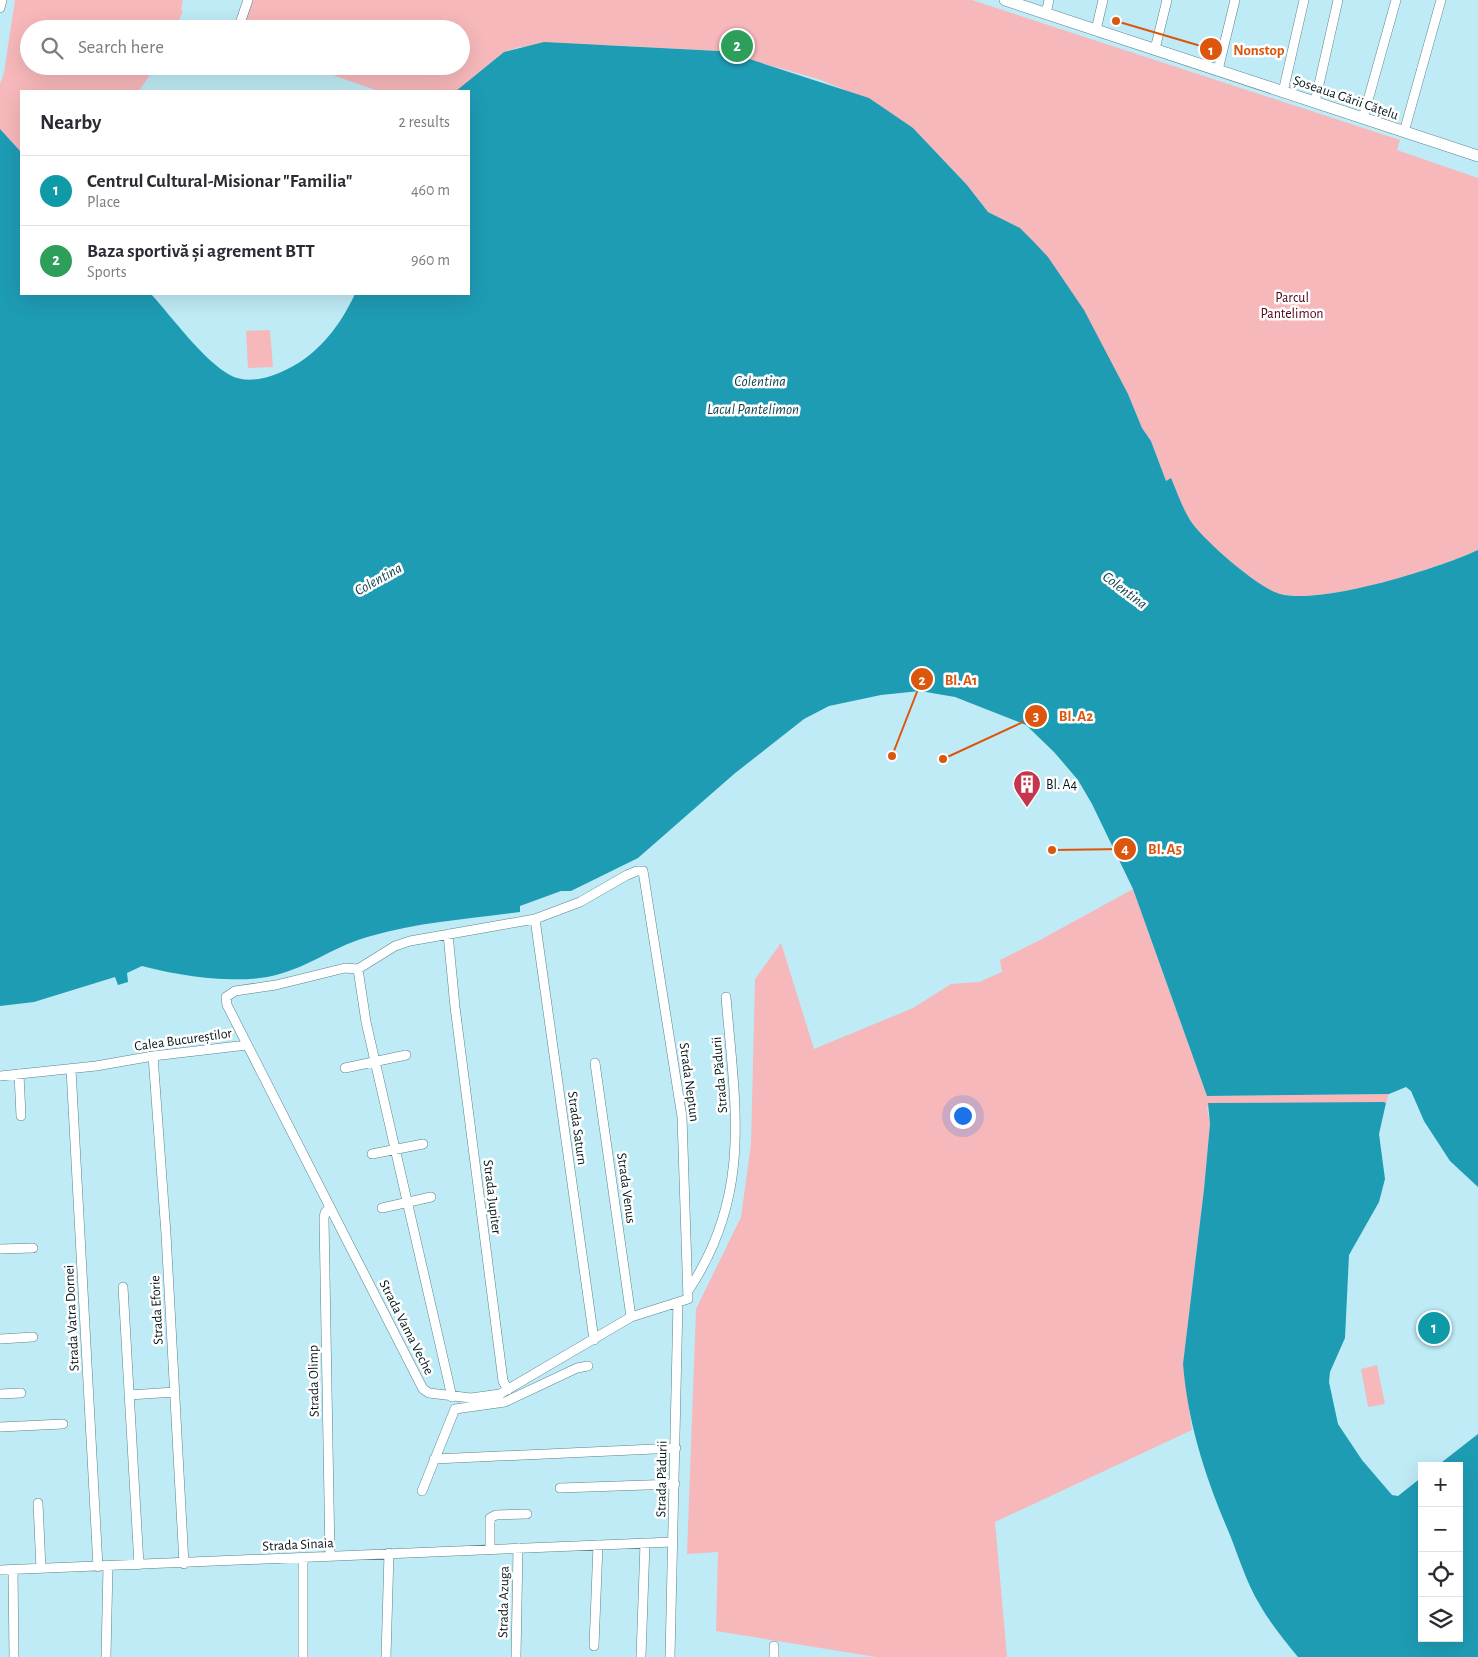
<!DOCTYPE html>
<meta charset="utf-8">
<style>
body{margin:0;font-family:"Alegreya Sans",sans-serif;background:#f7f7f7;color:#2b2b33}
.controls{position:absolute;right:15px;bottom:15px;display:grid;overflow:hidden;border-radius:0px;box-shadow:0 5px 20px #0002}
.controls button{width:45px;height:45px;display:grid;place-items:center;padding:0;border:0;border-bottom:1px solid #e1e1e2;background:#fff;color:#2b2b33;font:25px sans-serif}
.you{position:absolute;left:962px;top:1115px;width:18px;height:18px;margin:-12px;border:4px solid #fff;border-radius:50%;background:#1a73e8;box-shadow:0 0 0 8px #1a73e833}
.badge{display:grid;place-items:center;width:32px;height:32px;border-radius:50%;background:#c5354d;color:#fff;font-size:16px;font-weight:700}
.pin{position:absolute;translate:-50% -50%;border:2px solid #fff;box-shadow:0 1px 5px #0006}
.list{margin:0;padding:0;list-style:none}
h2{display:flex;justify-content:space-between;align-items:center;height:65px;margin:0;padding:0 20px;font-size:21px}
h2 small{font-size:16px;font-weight:400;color:#7c7c81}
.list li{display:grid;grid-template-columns:32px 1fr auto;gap:15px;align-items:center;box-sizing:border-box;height:70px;padding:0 20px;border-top:1px solid #e1e1e2}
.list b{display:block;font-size:19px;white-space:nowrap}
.list p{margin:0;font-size:16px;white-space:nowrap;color:#7c7c81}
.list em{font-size:16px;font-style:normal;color:#7c7c81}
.icon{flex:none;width:28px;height:28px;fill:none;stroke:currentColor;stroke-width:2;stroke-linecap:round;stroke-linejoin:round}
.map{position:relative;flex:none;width:1478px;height:1657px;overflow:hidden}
.search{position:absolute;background:#fff;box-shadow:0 5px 20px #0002;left:20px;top:20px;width:450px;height:55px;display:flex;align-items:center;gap:12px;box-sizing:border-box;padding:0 18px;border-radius:28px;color:#7c7c81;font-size:19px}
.panel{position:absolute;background:#fff;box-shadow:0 5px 20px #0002;left:20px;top:90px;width:450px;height:205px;border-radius:0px}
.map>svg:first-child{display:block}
.green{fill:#f7b8bb}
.water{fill:#1e9cb4}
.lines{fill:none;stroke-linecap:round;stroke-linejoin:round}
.minor-casing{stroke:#5a828c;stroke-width:10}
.major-casing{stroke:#5a828c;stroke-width:12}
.minor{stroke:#fff;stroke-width:9}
.major{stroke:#fff;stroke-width:11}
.labels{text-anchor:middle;stroke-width:5;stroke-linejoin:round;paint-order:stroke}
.street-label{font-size:14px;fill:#07181c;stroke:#fff}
.park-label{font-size:14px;fill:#530316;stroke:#fff}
.poi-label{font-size:14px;fill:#07181c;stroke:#fff;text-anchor:start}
.water-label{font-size:15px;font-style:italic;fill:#0d414b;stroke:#fff}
.leader{fill:none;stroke:#dd560d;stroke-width:2}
.callout-dot{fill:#dd560d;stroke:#fff;stroke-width:2}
.mark-label{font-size:15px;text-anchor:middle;font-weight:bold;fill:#fff}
.callout-label{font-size:15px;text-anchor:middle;font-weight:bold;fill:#dd560d;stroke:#fff;stroke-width:5;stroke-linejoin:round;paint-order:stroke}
</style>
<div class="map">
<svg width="1478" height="1657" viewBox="0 0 1478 1657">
<rect width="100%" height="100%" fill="#bfebf6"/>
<path class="green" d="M15,0h168l-2,10 2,1 -5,11 7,1 -4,6h-152v37h127l-17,25h-118v61l-21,-23v-45l4,-11z
M251,0h721l428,140 -3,10 81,28v372c-42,19 -155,55 -198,44 -22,-6 -78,-55 -90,-74 -8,-13 -13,-28 -19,-41l-5,2 -15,-40 -9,-13 -14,-34 -108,-166 -32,-16 -21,-27 -54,-57 -73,-40 -22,-9 -99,-28 -113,-6 -86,2 -16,5 -48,39h-78l-71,-25h154v-37h-220z
M270,330l3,37 -25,1 -2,-37z
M1133,889l74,207 182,-2 -3,9 -179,4 3,17 -6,65 -21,175 9,66 -197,92 12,135h-131l-160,-26 2,-79 -31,2 9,-245 45,-92 10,-73 4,-165 26,-36 33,106 99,-41 38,-24 28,-2 23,-10 -2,-12 40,-20z
M1377,1365l8,39 -17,3 -7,-38z"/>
<path class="water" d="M544,42l175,9 21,5 129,42 44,30 54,57 21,27 32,16 13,13 15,16 36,53 44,84 14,34 9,13 15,40 5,-3c6,14 11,29 19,42 12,19 68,68 90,74 42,11 157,-25 198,-44v637l-28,-26 -26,-40 -13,-30 -5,-4 -17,7 -182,2 -74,-207 -41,-85 -14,-24 -24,-28 -28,-27 -71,-28 -35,-6 -39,4 -52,11 -25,13 -70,55 -96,84 -67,33h-10l-41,15v6c-50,7 -100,10 -149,24 -33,8 -62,31 -95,39 -37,10 -97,1 -134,-9l-15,7 1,9 -10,3 -3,-8 -81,25 -34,4v-877l21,23v142h130c21,23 53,67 79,81 12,7 28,5 41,1 41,-14 66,-44 84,-82h114v-203h-13l48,-39z
M1383,1102l3,1 -7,31 6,45 -6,23 -30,53 -4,83 -15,34 -1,10 9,42 24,36 30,35 6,1 24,-19v161h37v-172h-22l41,-32v223h-180c-13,-16 -28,-34 -38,-52 -13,-21 -21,-47 -30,-70 -24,-56 -42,-110 -47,-171l21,-175 6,-65 -2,-21z"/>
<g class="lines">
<g class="minor-casing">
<path id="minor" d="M0,8l2,-8
M1046,13l3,-13
M238,29l10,-29
M1096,30l7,-30
M1155,49l12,-49
M1218,70l17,-70
M1283,92l21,-92
M1315,102l23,-102
M1363,118l33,-118
M1404,132l37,-132
M637,871h6l39,246 6,182 -57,18 -131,77 -29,4 -42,-5 -6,-4c-65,-128 -132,-256 -196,-384l-1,-8 9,-6 41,-6 69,-17 13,1 37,-23 15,-5 125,-22 45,-17 47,-27z
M535,919l59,421
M448,934l7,73 48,374 5,9
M358,969l8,53 86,375
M153,1056l13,178 18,330
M595,1063l36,254
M345,1068l61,-13
M71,1069l27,498
M19,1074l2,42
M0,1076l96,-10 57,-10 94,-11
M372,1154l51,-10
M382,1208l49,-11
M0,1249l33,-1
M123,1287l16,278
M688,1291c65,-97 47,-185 38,-294
M0,1339l33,-2
M0,1394l21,-1
M129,1395l46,-3
M0,1427l63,-3
M434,1459l242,-11
M560,1488l115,-4
M422,1491l33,-82 50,-7 72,-34 11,-2
M38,1503l3,66
M490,1549v-31l6,-3 31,-1
M330,1557l-6,-339 1,-5 5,-6
M303,1558v99
M0,1570l673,-28
M13,1570l1,87
M594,1646l4,-101
M106,1657l2,-91
M386,1657l3,-104
M516,1657l2,-109
M641,1657l4,-114
M670,1657l8,-355
M774,1657v-11"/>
</g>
<g class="major-casing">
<path id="major" d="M1005,0l473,156"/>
</g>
<use href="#minor" class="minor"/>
<use href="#major" class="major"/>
</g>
<defs>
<g id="building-pin" transform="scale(1.4375)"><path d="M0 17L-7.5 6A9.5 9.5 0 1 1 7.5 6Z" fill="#c5354d" stroke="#fff"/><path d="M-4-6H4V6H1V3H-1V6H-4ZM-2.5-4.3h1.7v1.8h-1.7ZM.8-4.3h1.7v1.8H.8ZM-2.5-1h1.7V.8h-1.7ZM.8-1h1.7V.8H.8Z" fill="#fff"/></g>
</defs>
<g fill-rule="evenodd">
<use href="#building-pin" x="1027" y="784"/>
</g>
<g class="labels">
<g class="street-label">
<text transform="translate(1346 97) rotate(19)" y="5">Șoseaua Gării Cățelu</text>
<text transform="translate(183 1039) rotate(-8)" y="5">Calea Bucureștilor</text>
<text transform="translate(719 1075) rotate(-95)" y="5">Strada Pădurii</text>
<text transform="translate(690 1082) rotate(82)" y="5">Strada Neptun</text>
<text transform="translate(578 1128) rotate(82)" y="5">Strada Saturn</text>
<text transform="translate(627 1188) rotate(82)" y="5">Strada Venus</text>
<text transform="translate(493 1197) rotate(83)" y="5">Strada Jupiter</text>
<text transform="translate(156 1310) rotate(-93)" y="5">Strada Eforie</text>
<text transform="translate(71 1318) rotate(-93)" y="5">Strada Vatra Dornei</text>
<text transform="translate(407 1327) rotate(63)" y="5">Strada Vama Veche</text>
<text transform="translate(313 1381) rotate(-91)" y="5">Strada Olimp</text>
<text transform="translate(661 1479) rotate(-89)" y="5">Strada Pădurii</text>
<text transform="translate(298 1544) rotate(-3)" y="5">Strada Sinaia</text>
<text transform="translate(503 1602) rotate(-89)" y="5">Strada Azuga</text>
</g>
<g class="park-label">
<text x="1292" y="302">Parcul<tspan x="1292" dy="16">Pantelimon</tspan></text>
</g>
<g class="poi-label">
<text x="1046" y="789">Bl. A4</text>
</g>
<g class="water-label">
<text x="760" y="386">Colentina</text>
<text x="753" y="414">Lacul Pantelimon</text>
<text transform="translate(378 579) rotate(-29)" y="5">Colentina</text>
<text transform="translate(1125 590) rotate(37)" y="5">Colentina</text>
</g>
</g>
<path class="leader" d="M1116 21L1211 49M892 756L922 679M943 759L1036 716M1052 850L1125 849"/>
<g class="callout-dot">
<circle cx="1116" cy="21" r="5"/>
<circle cx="892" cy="756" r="5"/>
<circle cx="943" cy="759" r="5"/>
<circle cx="1052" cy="850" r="5"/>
<circle cx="1211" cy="49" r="12"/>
<circle cx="922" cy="679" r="12"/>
<circle cx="1036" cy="716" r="12"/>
<circle cx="1125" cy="849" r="12"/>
</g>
<g class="mark-label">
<text x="1211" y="55">1</text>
<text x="922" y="685">2</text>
<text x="1036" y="721">3</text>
<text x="1125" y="854">4</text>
</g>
<g class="callout-label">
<text x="1259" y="55">Nonstop</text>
<text x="961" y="685">Bl. A1</text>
<text x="1076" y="721">Bl. A2</text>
<text x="1165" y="854">Bl. A5</text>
</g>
</svg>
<div class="controls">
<button>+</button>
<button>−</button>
<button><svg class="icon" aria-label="locate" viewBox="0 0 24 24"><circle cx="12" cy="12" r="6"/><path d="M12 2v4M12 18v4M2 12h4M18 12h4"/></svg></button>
<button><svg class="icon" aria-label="layers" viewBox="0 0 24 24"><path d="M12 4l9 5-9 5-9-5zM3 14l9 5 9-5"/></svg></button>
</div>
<div class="you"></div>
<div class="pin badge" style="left:1434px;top:1328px;background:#0f9aa8">1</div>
<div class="pin badge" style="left:737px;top:46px;background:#2e9e5b">2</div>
<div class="search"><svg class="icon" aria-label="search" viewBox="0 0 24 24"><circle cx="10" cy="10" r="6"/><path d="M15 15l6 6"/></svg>Search here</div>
<section class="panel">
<h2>Nearby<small>2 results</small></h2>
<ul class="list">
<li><span class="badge" style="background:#0f9aa8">1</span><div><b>Centrul Cultural-Misionar &quot;Familia&quot;</b><p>Place</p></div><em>460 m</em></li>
<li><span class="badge" style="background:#2e9e5b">2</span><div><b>Baza sportivă și agrement BTT</b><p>Sports</p></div><em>960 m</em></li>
</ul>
</section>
</div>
